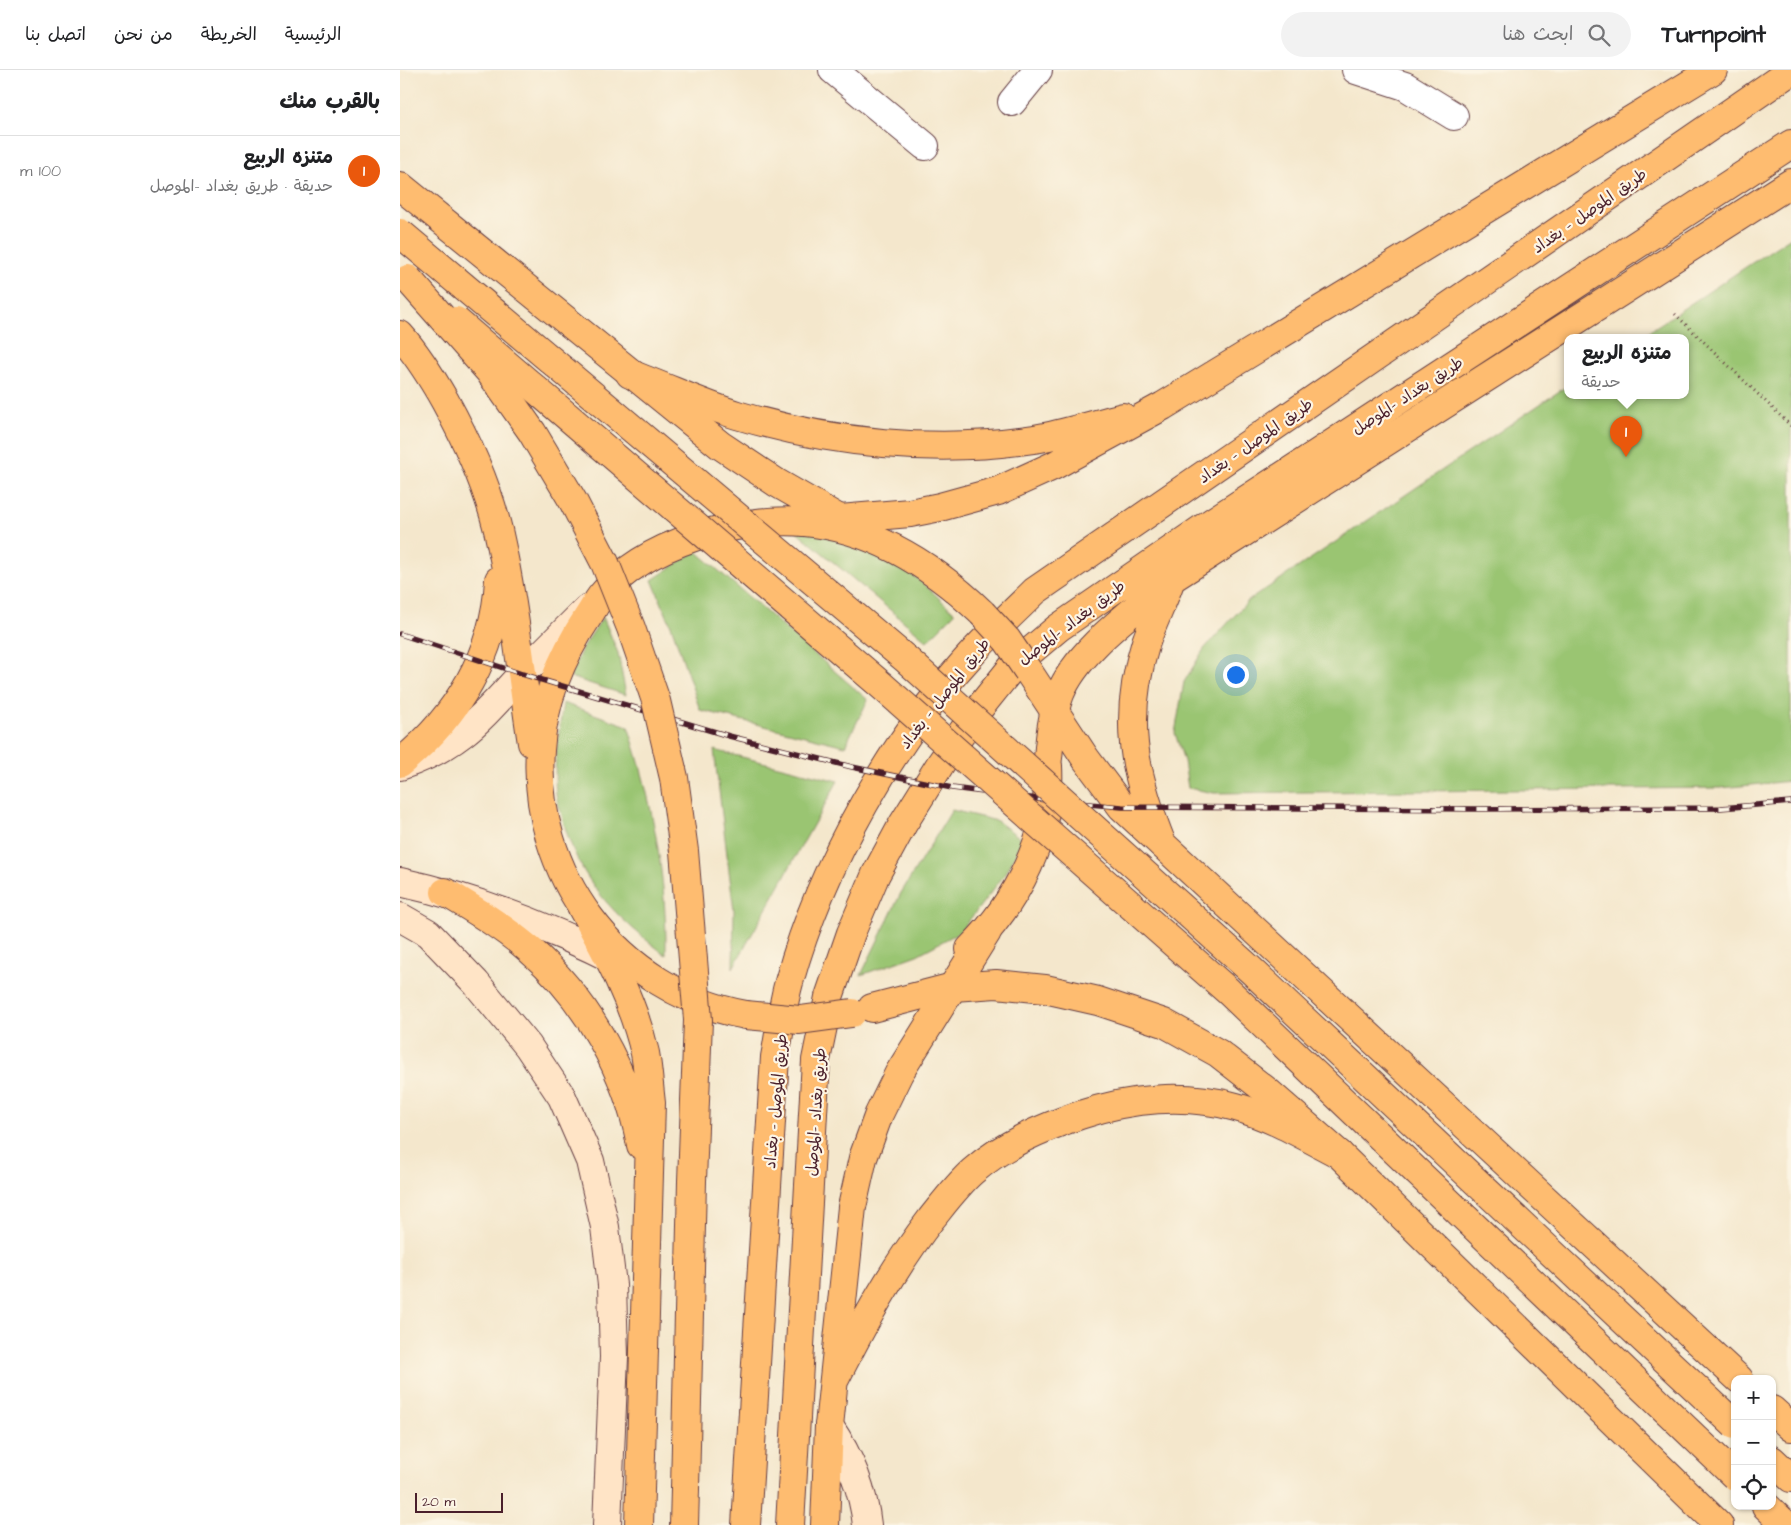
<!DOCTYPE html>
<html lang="ar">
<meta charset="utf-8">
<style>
body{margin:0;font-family:"Architects Daughter","Playpen Sans Arabic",sans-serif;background:#f2f2f2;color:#202124;direction:rtl}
.controls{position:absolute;right:15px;bottom:15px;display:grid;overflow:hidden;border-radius:10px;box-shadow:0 1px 4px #0004}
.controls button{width:45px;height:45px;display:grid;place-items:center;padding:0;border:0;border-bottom:1px solid #e0e0e0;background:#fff;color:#202124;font:25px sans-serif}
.scale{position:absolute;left:15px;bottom:12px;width:88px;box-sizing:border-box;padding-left:5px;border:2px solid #4a1f2b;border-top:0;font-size:14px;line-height:18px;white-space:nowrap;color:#4a1f2b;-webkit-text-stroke:4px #fcf5e5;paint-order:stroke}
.you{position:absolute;left:835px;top:604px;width:18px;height:18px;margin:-12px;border:4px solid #fff;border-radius:50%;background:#1a73e8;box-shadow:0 0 0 8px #1a73e833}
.badge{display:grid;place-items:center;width:32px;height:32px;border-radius:50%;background:#ea580c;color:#fff;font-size:16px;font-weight:700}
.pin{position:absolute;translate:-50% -41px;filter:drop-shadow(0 1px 2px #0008)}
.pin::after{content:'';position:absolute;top:26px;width:18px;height:15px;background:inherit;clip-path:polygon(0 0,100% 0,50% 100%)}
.popup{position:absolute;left:1164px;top:264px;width:125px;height:65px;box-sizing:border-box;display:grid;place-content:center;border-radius:10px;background:#fff;filter:drop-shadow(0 1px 4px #0005);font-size:16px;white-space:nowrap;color:#757577}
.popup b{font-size:19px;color:#202124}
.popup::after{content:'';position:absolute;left:50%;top:100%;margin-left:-10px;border:10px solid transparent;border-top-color:#fff}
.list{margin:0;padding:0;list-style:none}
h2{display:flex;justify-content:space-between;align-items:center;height:65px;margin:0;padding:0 20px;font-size:21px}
h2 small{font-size:16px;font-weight:400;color:#757577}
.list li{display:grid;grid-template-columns:32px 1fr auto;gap:15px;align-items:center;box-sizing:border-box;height:70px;padding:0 20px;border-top:1px solid #e0e0e0}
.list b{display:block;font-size:19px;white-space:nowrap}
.list p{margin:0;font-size:16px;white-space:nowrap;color:#757577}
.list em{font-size:16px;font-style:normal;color:#757577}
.icon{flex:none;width:28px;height:28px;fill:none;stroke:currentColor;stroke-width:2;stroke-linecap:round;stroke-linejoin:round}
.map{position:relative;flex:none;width:1391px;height:1455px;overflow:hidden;direction:ltr}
header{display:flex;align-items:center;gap:30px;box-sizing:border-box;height:70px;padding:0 25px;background:#fff;border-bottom:1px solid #e0e0e0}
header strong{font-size:24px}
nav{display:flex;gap:28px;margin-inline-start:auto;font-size:18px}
.search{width:350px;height:45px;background:#f2f2f2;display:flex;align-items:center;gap:12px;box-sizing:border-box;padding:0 18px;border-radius:28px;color:#757577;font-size:19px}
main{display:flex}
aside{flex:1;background:#fff}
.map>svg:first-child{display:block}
.green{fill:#9ac572;stroke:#72724e}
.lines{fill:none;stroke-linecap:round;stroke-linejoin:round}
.street-casing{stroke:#643d43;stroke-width:30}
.secondary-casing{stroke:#643d43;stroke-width:30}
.primary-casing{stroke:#643d43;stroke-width:30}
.highway-casing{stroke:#643d43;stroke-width:30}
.path{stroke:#643d43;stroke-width:3;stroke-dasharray:1 4;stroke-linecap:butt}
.street{stroke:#fff;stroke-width:28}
.secondary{stroke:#ffe4c6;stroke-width:28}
.primary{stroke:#febc70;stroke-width:28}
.highway{stroke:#febc70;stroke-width:28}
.rail-casing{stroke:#4a1f2b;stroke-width:5.5}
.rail{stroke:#fcf5e5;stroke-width:4;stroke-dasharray:11;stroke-linecap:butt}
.primary-bridge-casing{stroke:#643d43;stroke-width:30;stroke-linecap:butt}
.highway-bridge-casing{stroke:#643d43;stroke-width:30;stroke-linecap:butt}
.primary-bridge{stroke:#febc70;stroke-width:28}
.highway-bridge{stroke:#febc70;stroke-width:28}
.labels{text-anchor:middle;stroke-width:4.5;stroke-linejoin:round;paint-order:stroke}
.street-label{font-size:16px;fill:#4a1f2b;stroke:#fcf5e5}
</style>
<header>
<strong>Turnpoint</strong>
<div class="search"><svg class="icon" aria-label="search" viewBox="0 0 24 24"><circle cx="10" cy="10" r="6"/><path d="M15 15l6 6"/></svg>ابحث هنا</div>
<nav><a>الرئيسية</a><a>الخريطة</a><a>من نحن</a><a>اتصل بنا</a></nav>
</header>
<main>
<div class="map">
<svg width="1391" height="1455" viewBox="0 0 1391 1455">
<rect width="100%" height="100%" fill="#fcf5e5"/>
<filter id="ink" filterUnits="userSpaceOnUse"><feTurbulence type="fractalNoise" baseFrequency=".02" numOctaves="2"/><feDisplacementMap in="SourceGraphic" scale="10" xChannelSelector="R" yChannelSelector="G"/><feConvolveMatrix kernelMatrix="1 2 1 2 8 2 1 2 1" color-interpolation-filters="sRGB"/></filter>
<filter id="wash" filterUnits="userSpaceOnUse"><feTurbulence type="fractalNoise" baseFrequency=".0096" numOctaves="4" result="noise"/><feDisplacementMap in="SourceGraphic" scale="20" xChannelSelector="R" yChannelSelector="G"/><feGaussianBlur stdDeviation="1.12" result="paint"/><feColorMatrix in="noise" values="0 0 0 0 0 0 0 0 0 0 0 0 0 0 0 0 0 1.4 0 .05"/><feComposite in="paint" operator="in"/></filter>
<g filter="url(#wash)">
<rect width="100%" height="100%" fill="#f4e7cc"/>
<path class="green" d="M1391,167v544l-70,7 -507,5 -26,-5 -4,-27 -9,-28 9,-51 20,-33 44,-48 319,-215v10h118v-58h-46z
M395,460c40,5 85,20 118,45 15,11 28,26 42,38l-28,28z
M296,481l172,149 -23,46 -145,-36 -28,-82 -20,-48z
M203,547l15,36 8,42 -56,-18 12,-28z
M163,633l65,23c24,73 39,152 38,229 -50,-37 -87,-74 -103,-135 -2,-9 -6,-18 -7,-26 -3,-31 3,-61 7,-91z
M314,680l124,31 -105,187 1,-57z
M552,740l45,11 26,19 -17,33 -46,59 -43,23 -56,20 40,-82z"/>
</g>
<g filter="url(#ink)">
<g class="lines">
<g class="street-casing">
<path id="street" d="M433,0l92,76
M956,0l49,16 49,30
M612,32l26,-32"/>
</g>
<g class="secondary-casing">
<path id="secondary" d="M0,696c60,-20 80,-47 121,-91 22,-22 44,-44 66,-66
M0,812c78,17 150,45 221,81
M0,847l28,16 48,50 52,63 34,51 28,64 15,66 7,58 2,72 -7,168
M429,1356c21,31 34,62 38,99"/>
</g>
<g class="primary-casing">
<path id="primary" d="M0,116l320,259 57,38 66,38
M0,265c17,19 32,43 45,66 22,40 42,84 53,129 16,70 23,142 34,213
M628,601l58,88 36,48 617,572
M0,693c57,-46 95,-109 99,-183
M570,879c47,-47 82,-114 78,-183
M472,938l81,-21 43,-3 49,5 53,12 66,22 54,30 50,39 71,62 380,371
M346,945c-62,-11 -119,-47 -156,-97 -36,-48 -54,-108 -50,-168 3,-50 21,-93 49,-135 4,-6 8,-14 13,-20 42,-52 138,-79 203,-73 69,6 128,44 177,91
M1372,1340l19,17
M1372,1390l19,18
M1366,1436l20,19"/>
</g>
<g class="highway-casing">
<path id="highway" d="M230,304c36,13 71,30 107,41 94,28 199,39 297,24 30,-5 60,-15 89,-22
M405,452l105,-9 30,-6 58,-16 55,-25 110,-60 550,-336
M648,688c2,-22 4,-43 12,-64 18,-45 76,-84 111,-115l620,-396
M762,774c-29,-72 -40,-125 -16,-202 7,-20 17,-40 24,-60
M45,822c30,18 58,35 85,58 56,48 98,123 111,195
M182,838c26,47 51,93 63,145 3,16 4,34 6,50l-12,422
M434,1311c29,-57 58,-111 97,-162 13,-16 27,-35 42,-48 31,-27 69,-43 107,-56 50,-17 105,-22 156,-8 37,10 70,30 103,47
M284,1455l1,-36
M346,1455l29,-468c5,-25 7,-51 14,-75 33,-119 104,-244 189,-335 18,-19 38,-37 57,-56l756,-520
M390,1455l26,-465 13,-63 22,-64 25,-59 27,-50 38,-61 36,-52 37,-46 44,-37 148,-102 585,-382
M425,1455l4,-99 23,-219 11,-49 16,-44 20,-41 88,-141"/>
</g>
<path class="path" d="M1275,244l116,112"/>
<use href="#street" class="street"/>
<use href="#secondary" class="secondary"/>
<use href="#primary" class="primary"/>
<use href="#highway" class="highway"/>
<g class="rail-casing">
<path id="rail" d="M0,564l122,40 207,62 123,31 100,21 94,12 76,7 356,2 243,-1 70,-6"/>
</g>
<use href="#rail" class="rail"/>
<g class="primary-bridge-casing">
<path id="primary-bridge" d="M0,163l507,427 344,310 484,455
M56,251l425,364 347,306 507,485
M582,543l25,27 21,31
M346,945l54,5 52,-7"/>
</g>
<g class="highway-bridge-casing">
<path id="highway-bridge" d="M8,209l81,92 43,61 41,69 32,62 26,65 25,73 18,77 10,73 14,169 -6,161 -7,308"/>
</g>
<use href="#primary-bridge" class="primary-bridge"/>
<use href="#highway-bridge" class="highway-bridge"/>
</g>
</g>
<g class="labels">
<g class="street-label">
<text transform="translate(1189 140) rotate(-35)" y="6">طريق الموصل - بغداد</text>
<text transform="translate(1007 325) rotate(-33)" y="6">طريق بغداد -الموصل</text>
<text transform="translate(855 370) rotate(-35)" y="6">طريق الموصل - بغداد</text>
<text transform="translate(671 552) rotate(-37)" y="6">طريق بغداد -الموصل</text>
<text transform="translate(544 623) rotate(-52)" y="6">طريق الموصل - بغداد</text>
<text transform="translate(375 1031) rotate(-85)" y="6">طريق الموصل - بغداد</text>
<text transform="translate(415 1042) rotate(-86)" y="6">طريق بغداد -الموصل</text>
</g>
</g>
</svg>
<div class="controls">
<button>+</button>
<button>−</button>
<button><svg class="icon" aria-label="locate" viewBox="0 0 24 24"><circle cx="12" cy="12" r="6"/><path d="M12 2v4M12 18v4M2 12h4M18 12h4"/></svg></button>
</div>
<div class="scale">20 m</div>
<div class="you"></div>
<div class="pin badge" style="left:1226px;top:387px">1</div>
<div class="popup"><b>متنزه الربيع</b>حديقة</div>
</div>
<aside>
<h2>بالقرب منك<small></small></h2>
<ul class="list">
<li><span class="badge">1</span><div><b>متنزه الربيع</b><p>حديقة · طريق بغداد -الموصل</p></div><em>100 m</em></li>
</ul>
</aside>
</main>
